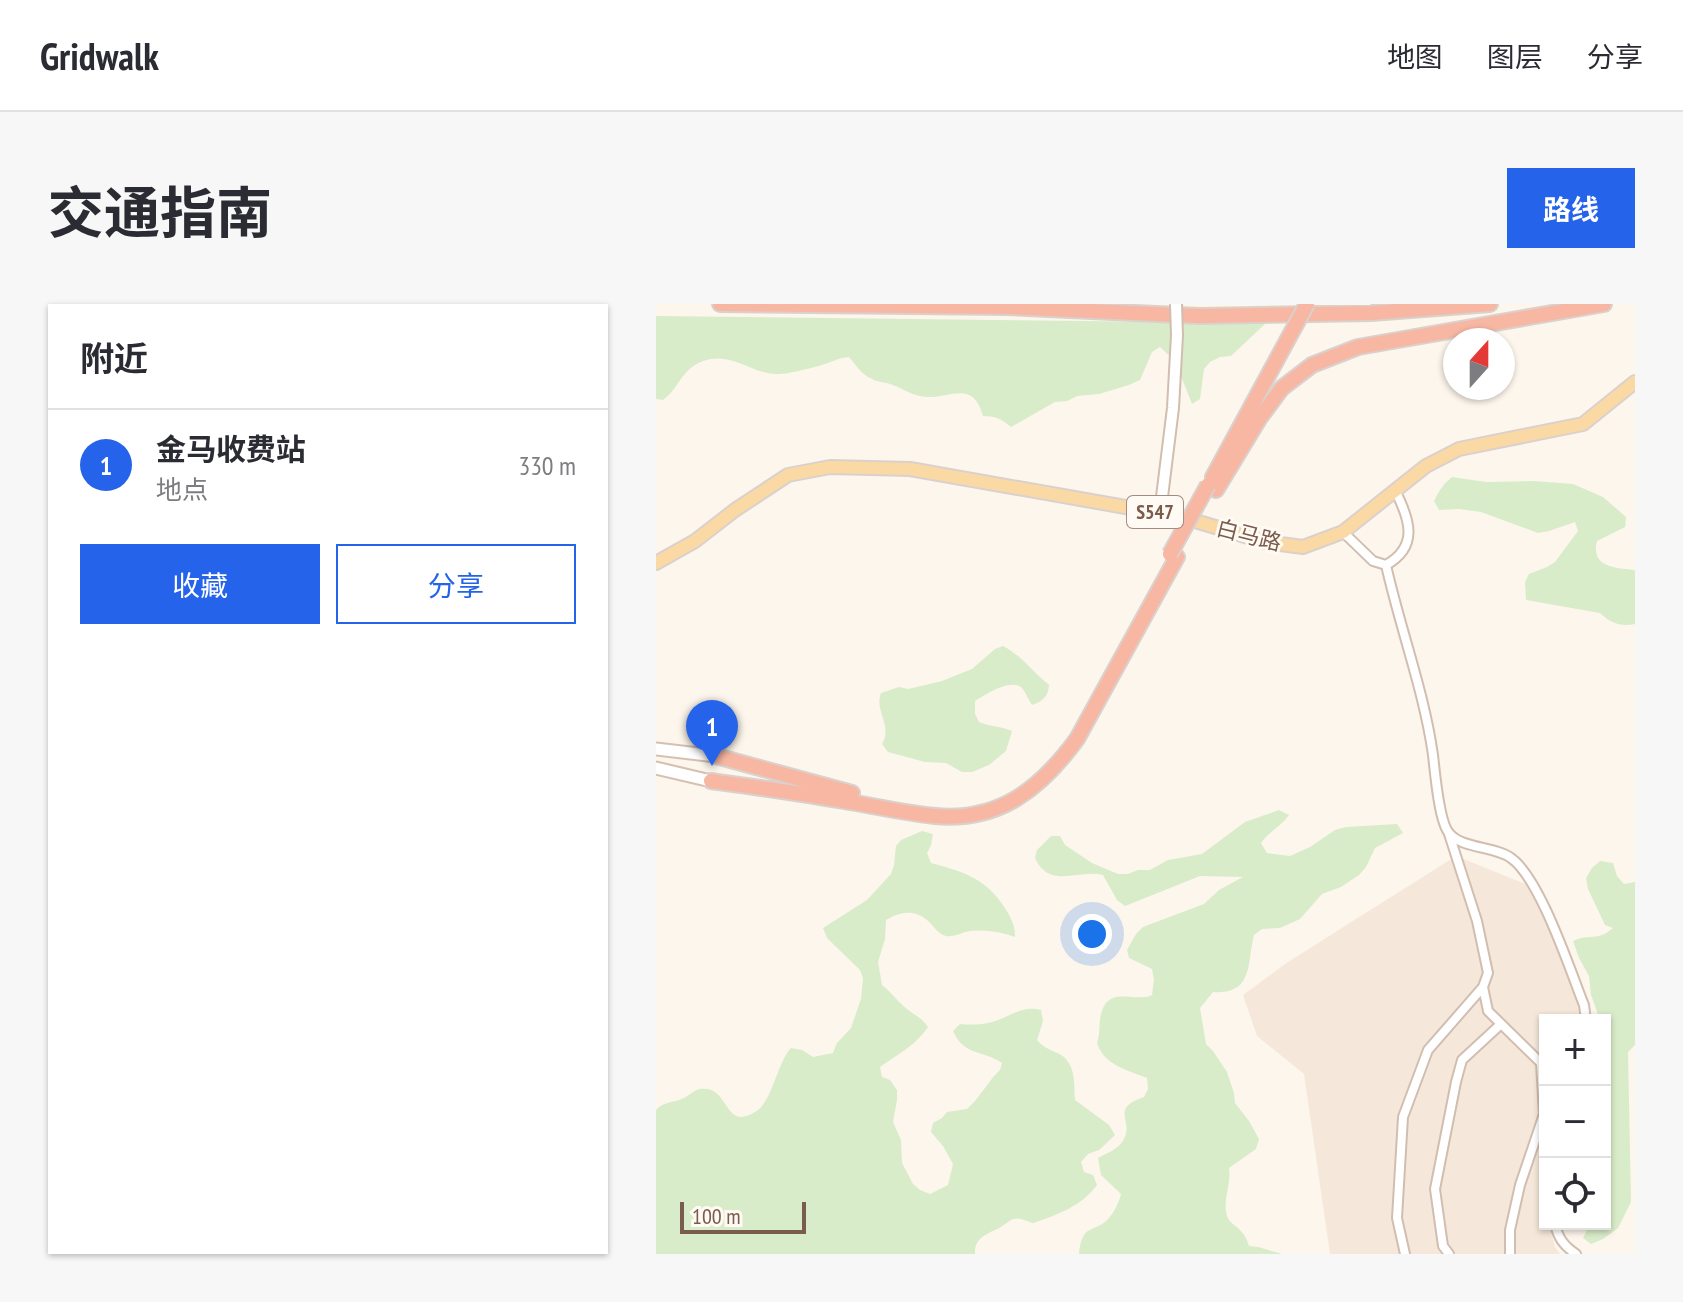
<!DOCTYPE html>
<html lang="zh">
<meta charset="utf-8">
<style>
body{margin:0;font-family:"PT Sans Narrow","Noto Sans SC",sans-serif;background:#f7f7f7;color:#2b2b33}
.controls{position:absolute;right:24px;bottom:24px;display:grid;overflow:hidden;border-radius:0px;box-shadow:0 2px 6px #0004}
.controls button{width:72px;height:72px;display:grid;place-items:center;padding:0;border:0;border-bottom:2px solid #e1e1e2;background:#fff;color:#2b2b33;font:40px sans-serif}
.compass{position:absolute;left:787px;top:24px;width:72px;height:72px;border-radius:50%;background:#fff;box-shadow:0 2px 6px #0004;rotate:21deg}
.scale{position:absolute;left:24px;bottom:20px;width:126px;box-sizing:border-box;padding-left:8px;border:4px solid #7a5c4d;border-top:0;font-size:22px;line-height:28px;white-space:nowrap;color:#7a5c4d;-webkit-text-stroke:6px #fffaf3;paint-order:stroke}
.you{position:absolute;left:436px;top:630px;width:28px;height:28px;margin:-20px;border:6px solid #fff;border-radius:50%;background:#1a73e8;box-shadow:0 0 0 12px #1a73e833}
.badge{display:grid;place-items:center;width:52px;height:52px;border-radius:50%;background:#2563eb;color:#fff;font-size:26px;font-weight:700}
.pin{position:absolute;translate:-50% -66px;filter:drop-shadow(0 2px 4px #0008)}
.pin::after{content:'';position:absolute;top:42px;width:28px;height:24px;background:inherit;clip-path:polygon(0 0,100% 0,50% 100%)}
.list{margin:0;padding:0;list-style:none}
h2{display:flex;justify-content:space-between;align-items:center;height:104px;margin:0;padding:0 32px;font-size:34px}
h2 small{font-size:26px;font-weight:400;color:#7c7c81}
.list li{display:grid;grid-template-columns:52px 1fr auto;gap:24px;align-items:center;box-sizing:border-box;height:112px;padding:0 32px;border-top:2px solid #e1e1e2}
.list b{display:block;font-size:30px;white-space:nowrap}
.list p{margin:0;font-size:26px;white-space:nowrap;color:#7c7c81}
.list em{font-size:26px;font-style:normal;color:#7c7c81}
.actions{display:flex;gap:16px;padding:24px 32px}
.actions a{flex:1;padding:18px 0;border:2px solid #2563eb;border-radius:0px;text-align:center;font-size:28px;color:#2563eb}
.actions .main{background:#2563eb;color:#fff}
.icon{flex:none;width:44px;height:44px;fill:none;stroke:currentColor;stroke-width:2;stroke-linecap:round;stroke-linejoin:round}
.map{position:relative;flex:none;width:979px;height:950px;overflow:hidden;border-radius:0px}
header{display:flex;align-items:center;gap:48px;box-sizing:border-box;height:112px;padding:0 40px;background:#fff;border-bottom:2px solid #e1e1e2}
header strong{font-size:38px}
nav{display:flex;gap:44px;margin-inline-start:auto;font-size:28px}
.intro{display:flex;align-items:center;justify-content:space-between;box-sizing:border-box;height:192px;padding:0 48px}
h1{margin:0;font-size:56px}
.button{padding:20px 36px;border-radius:0px;background:#2563eb;color:#fff;font-size:28px;font-weight:700}
main{display:flex;gap:48px;padding:0 48px}
aside{flex:1;background:#fff;border-radius:0px;box-shadow:0 2px 6px #0004}
.map>svg:first-child{display:block}
.residential{fill:#f5e8da}
.green{fill:#d8ecc9}
.lines{fill:none;stroke-linecap:round;stroke-linejoin:round}
.minor-casing{stroke:#d1beb0;stroke-width:12}
.tertiary-casing{stroke:#d1beb0;stroke-width:14}
.secondary-casing{stroke:#d6c0b0;stroke-width:15}
.primary-casing{stroke:#dad1cd;stroke-width:16}
.motorway-casing{stroke:#dad1cd;stroke-width:18}
.minor{stroke:#fff;stroke-width:8}
.tertiary{stroke:#fff;stroke-width:10}
.secondary{stroke:#fff;stroke-width:11}
.primary{stroke:#fbd9a5;stroke-width:12}
.motorway{stroke:#f7b7a3;stroke-width:14}
.tertiary-bridge-casing{stroke:#d1beb0;stroke-width:14;stroke-linecap:butt}
.motorway-bridge-casing{stroke:#dad1cd;stroke-width:18;stroke-linecap:butt}
.tertiary-bridge{stroke:#fff;stroke-width:10}
.motorway-bridge{stroke:#f7b7a3;stroke-width:14}
.labels{text-anchor:middle;stroke-width:6;stroke-linejoin:round;paint-order:stroke}
.shield{fill:#fffaf3;stroke:#a28b7f;stroke-width:2}
.shield-label{font-size:20px;font-weight:bold;fill:#7a5c4d}
.street-label{font-size:22px;fill:#7a5c4d;stroke:#fffaf3}
</style>
<header>
<strong>Gridwalk</strong>
<nav><a>地图</a><a>图层</a><a>分享</a></nav>
</header>
<div class="intro"><h1>交通指南</h1><a class="button">路线</a></div>
<main>
<aside>
<h2>附近<small></small></h2>
<ul class="list">
<li><span class="badge">1</span><div><b>金马收费站</b><p>地点</p></div><em>330 m</em></li>
</ul>
<div class="actions"><a class="main">收藏</a><a>分享</a></div>
</aside>
<div class="map">
<svg width="979" height="950" viewBox="0 0 979 950">
<rect width="100%" height="100%" fill="#fdf6ec"/>
<path class="residential" d="M800,552l79,32 51,126 -1,6h-40v204h4l6,23 5,7h-230l-26,-180 -47,-38 -14,-41 45,-33z"/>
<path class="green" d="M0,12l610,7 -35,33 -11,1 -10,5 -6,7 -4,30 -8,5 -17,-43 -15,-14 -8,5 -12,28 -11,5 -30,9 -22,2 -10,5 -12,1 -44,25c-9,-8 -16,-11 -28,-11 -11,-40 -36,-14 -63,-20 -11,-2 -20,-9 -30,-12 -6,-2 -13,-2 -18,-5 -10,-4 -17,-15 -23,-22 -10,1 -15,4 -24,7 -9,3 -40,11 -49,10 -26,-1 -45,-23 -73,-13 -23,9 -24,28 -40,39l-7,-1z
M796,173l34,5 48,-1 39,3 30,13 23,20 -1,10 -28,14c-7,27 20,27 38,29v54c-15,3 -24,-1 -35,-11l-74,-13 -1,-18 4,-8 18,-7 8,-5 23,-31 -3,-9 -26,9 -11,2 -57,-21 -22,-3 -20,1 -5,-9c5,-10 9,-17 18,-24z
M347,342c19,10 30,26 46,39 -1,12 -6,16 -17,20 -4,-6 -7,-14 -11,-18 -12,-8 -36,8 -46,14v13l4,8c11,5 22,4 33,9l-6,20 -17,14 -17,7h-10l-16,-9 -21,-1 -37,-10 -6,-8c11,-18 -8,-33 -1,-51l18,-6 9,2 34,-8 30,-12 23,-20z
M623,506l10,5c-8,11 -20,17 -28,28l6,10 23,3 20,-9 25,-17 11,-3 51,-3 6,9 -28,15 -9,19 -7,8 -18,12 -19,7 -22,25 -20,9 -18,1 -8,6c-7,27 0,60 -41,57l-13,16 6,36 7,7 14,21 7,21 1,10 14,18 10,18 -3,10 -27,19c3,16 -9,38 0,52 3,4 7,6 10,9 5,5 8,10 10,17l9,1 24,7h-203c3,-32 15,-20 29,-35 6,-6 11,-17 13,-25l-20,-19 -3,-17c9,-5 21,-9 26,-19 10,-19 -15,-30 20,-42l4,-8 -1,-11c-20,-8 -43,-13 -50,-35 4,-11 1,-22 5,-32 8,-25 33,-8 50,-16l2,-16 -2,-10 -23,-11 -2,-8 9,-16 7,-7 61,-23 15,-14 24,-13 -43,-1 -75,30 -8,-6 -14,-25c-26,-6 -53,15 -68,-17l2,-8 14,-14h9l5,9 27,18 26,11h10l10,-4h12l18,-10 34,-6 43,-32z
M266,527l11,3 -2,11 -4,8 4,10c35,9 58,17 77,50 5,9 7,14 7,24 -16,-6 -34,-8 -50,-5 -6,2 -12,5 -19,4 -8,-2 -13,-11 -19,-16 -13,-11 -28,-8 -41,0l-1,19 -7,23 4,23c9,7 16,17 25,24 9,7 15,9 21,18 -12,18 -31,28 -48,40l2,10 8,3 7,10v10l-4,22 8,18 1,23 11,21 7,6 10,4 18,-9 5,-21 -10,-18 -12,-14 2,-9 9,-5 5,-6 20,-3 8,-8 19,-25 6,-6 2,-7c-21,-14 -37,-6 -49,-32l7,-7c11,1 21,1 32,-2 18,-5 30,-17 49,-12l2,11 -6,19c9,11 18,10 27,17 12,11 10,29 11,43l34,25 6,10 -16,15 -11,4 -7,8 3,10 9,3 4,10c-15,21 -40,30 -64,38 -6,-2 -14,-6 -20,-4 -4,2 -8,5 -12,8 -13,7 -27,10 -26,27h-319v-144c8,-9 18,-7 28,-12 6,-3 10,-8 16,-9 30,-5 23,43 55,23 17,-9 22,-49 36,-64l11,2 11,7 20,-4 4,-10 14,-15 10,-29 2,-21 -3,-8 -33,-32 -4,-10 44,-28 24,-26 3,-9 2,-19 5,-6z
M944,557l13,2 4,13 7,8 11,-2v163l-7,7 3,150 -13,26 -15,11 -12,5 -8,-6 7,-14h15v-204h-5l-9,-25 -2,-19 -10,-18 -6,-17c17,-8 24,1 40,-13l-8,-3 -17,-36 -2,-11 6,-10z"/>
<g class="lines">
<g class="minor-casing">
<path id="minor" d="M687,228l30,29 13,4c34,-19 23,-47 9,-75
M730,261c14,63 38,126 47,190 2,17 6,67 16,78 13,16 46,13 62,25 29,20 59,112 73,147l2,15
M827,683l5,24 53,52 3,51 -24,71 -10,45v24
M899,920c3,14 9,22 21,30
M749,950l-8,-36 6,-101 25,-67 55,-63 5,-14 -11,-52 -28,-87
M793,950l-6,-8 -8,-57 21,-107 6,-22 39,-36"/>
</g>
<g class="tertiary-casing">
<path id="tertiary" d="M504,209l13,-105 4,-73"/>
</g>
<g class="secondary-casing">
<path id="secondary" d="M0,445l60,7
M0,464l55,13"/>
</g>
<g class="primary-casing">
<path id="primary" d="M0,259l39,-22 40,-31 53,-35 42,-8 80,2 272,48 83,25 38,5 40,-15 83,-66 33,-17 124,-25 52,-42"/>
</g>
<g class="motorway-casing">
<path id="motorway" d="M64,0l288,3 191,9 172,-3 119,-9
M557,173l57,-105
M560,186l43,-71 23,-31 30,-23 46,-18 246,-43
M60,452l136,37
M55,477c44,6 89,12 133,20 30,5 61,12 91,15 65,6 106,-28 142,-77l100,-182"/>
</g>
<use href="#minor" class="minor"/>
<use href="#tertiary" class="tertiary"/>
<use href="#secondary" class="secondary"/>
<use href="#primary" class="primary"/>
<use href="#motorway" class="motorway"/>
<g class="tertiary-bridge-casing">
<path id="tertiary-bridge" d="M520,0l1,31"/>
</g>
<g class="motorway-bridge-casing">
<path id="motorway-bridge" d="M614,68l37,-68
M514,250l38,-69"/>
</g>
<use href="#tertiary-bridge" class="tertiary-bridge"/>
<use href="#motorway-bridge" class="motorway-bridge"/>
</g>
<g class="labels">
<rect class="shield" x="471" y="192" width="56" height="32" rx="6"/>
<g class="shield-label">
<text x="499" y="215">S547</text>
</g>
<g class="street-label">
<text transform="translate(593 231) rotate(14)" y="8">白马路</text>
</g>
</g>
</svg>
<div class="controls">
<button>+</button>
<button>−</button>
<button><svg class="icon" aria-label="locate" viewBox="0 0 24 24"><circle cx="12" cy="12" r="6"/><path d="M12 2v4M12 18v4M2 12h4M18 12h4"/></svg></button>
</div>
<svg class="compass" viewBox="-18 -18 36 36"><path d="M0-13l5 13h-10z" fill="#e53935"/><path d="M0 13l5-13h-10z" fill="#7c7c81"/></svg>
<div class="scale">100 m</div>
<div class="you"></div>
<div class="pin badge" style="left:56px;top:462px">1</div>
</div>
</main>
